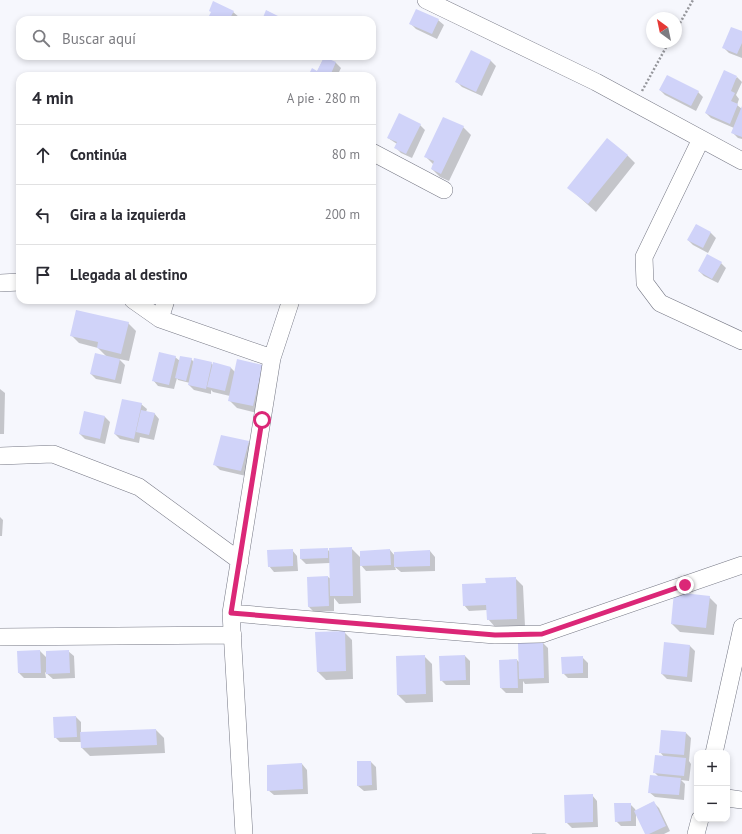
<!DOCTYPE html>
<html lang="es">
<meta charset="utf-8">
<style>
body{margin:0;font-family:"PT Sans",sans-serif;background:#f7f7f7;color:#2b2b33}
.controls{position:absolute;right:12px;bottom:12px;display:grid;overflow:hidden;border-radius:8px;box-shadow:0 2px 6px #0003}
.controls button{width:36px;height:36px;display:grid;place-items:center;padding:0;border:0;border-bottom:1px solid #e1e1e2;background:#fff;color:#2b2b33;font:20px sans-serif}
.compass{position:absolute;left:646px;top:12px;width:36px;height:36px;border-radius:50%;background:#fff;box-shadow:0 2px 6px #0003;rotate:327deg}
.stop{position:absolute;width:12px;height:12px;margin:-9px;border:3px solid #db2777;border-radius:50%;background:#fff}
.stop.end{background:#db2777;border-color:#fff;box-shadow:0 1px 4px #0008}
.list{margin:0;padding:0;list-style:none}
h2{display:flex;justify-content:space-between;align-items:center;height:52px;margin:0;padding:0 16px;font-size:17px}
h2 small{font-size:13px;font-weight:400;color:#7c7c81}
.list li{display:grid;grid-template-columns:26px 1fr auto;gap:12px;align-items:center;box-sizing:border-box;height:60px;padding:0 16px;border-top:1px solid #e1e1e2}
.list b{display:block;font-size:15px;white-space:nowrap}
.list em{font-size:13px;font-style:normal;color:#7c7c81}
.icon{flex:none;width:22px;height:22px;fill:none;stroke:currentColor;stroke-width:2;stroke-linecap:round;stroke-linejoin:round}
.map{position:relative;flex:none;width:742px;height:834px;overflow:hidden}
.search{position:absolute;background:#fff;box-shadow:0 2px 6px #0003;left:16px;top:16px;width:360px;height:44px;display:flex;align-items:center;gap:10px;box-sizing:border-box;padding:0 14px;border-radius:12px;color:#7c7c81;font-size:15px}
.panel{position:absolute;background:#fff;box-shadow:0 2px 6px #0003;left:16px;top:72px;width:360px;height:232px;border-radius:12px}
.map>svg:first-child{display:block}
.shadow{fill:#0003}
.building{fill:#d0d3f9}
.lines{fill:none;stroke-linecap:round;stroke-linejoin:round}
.minor-casing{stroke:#767885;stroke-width:18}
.path{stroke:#95969b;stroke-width:2.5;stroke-dasharray:2 2;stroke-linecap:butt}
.minor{stroke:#fff;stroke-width:17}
.route{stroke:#db2777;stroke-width:5}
</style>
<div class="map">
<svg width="742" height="834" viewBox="0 0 742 834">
<rect width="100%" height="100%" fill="#f6f7fd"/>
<path class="shadow" d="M267,11l11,6 2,3h-17z
M212,12h21l6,5 -2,3h-29z
M438,20l6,5 -7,14 -21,-10 -5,-5z
M742,33v25l-13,-5 -5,-5z
M471,52l20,9 5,5 -14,30 -20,-9 -5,-5z
M324,58l12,5 5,5 -4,8h-28l8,-4z
M737,77l5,5 -6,13 3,4 -2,6 5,4v30l-4,-1 -6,-6 2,-4 -23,-10 -5,-5z
M660,90l38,2 5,5 -7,14 -31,-16z
M420,125l5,5 -13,28 -11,-5 -6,-6 2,-3 -9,-6z
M463,127l8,8 -22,46 -9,-4 -8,-8 2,-4 -9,-9z
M627,155l8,8 -39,49 -27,-24z
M696,225l15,8 5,5 -8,15 -15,-8 -5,-5z
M721,263l5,5 -8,15 -14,-7 -5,-5z
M128,323l8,8 -7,30 -10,-2 6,6 -4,19 -25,-5 -5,-5 16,-17 -9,-9 -19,-5 -8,-8z
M175,357l5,4 11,-2 3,3 17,1 2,2v-2l18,5 4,4 27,-6 -1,48 -24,-6 -8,-8 1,-4 -17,-4 -2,-2v4l-17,-4 -5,-5 1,-2 -12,-3 -1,-2 -3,11 -16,-3 -5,-6z
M0,389l5,4 -1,41h-4z
M141,404l6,5 -1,3 8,1 5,6 -5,21 -14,-3 -1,6 -19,-4 -5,-5z
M85,412l20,5 5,5 -5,22 -20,-5 -5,-5z
M248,442l5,5 -7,29 -26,-6 -5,-5z
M0,517l3,3 -1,16h-2z
M351,548l10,10 29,-8 5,6 35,-5 5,6v14l-34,1 -6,-5 1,3 -30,1 -6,-7 1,39 -22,1 -5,-6v13l-20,1 -5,-5 -1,-30h20l3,2 -1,-16 -24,1 -5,-5v-9l26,-1 3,3z
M292,550l5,6 1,15 -24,1 -5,-6z
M515,578l8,8 2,40 -29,2 -8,-9 -1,-9 -18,1 -5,-6 21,-21z
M709,597l8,8 -3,30 -34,-3 -8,-8z
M344,632l8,8 1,39 -27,1 -8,-8z
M543,643l5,5 1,35 -24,1 -2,-3v12h-17l-5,-5 -1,-27 17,-1 3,3z
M665,643l25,3 5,5 -3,31 -25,-3 -5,-5z
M40,651l7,7 21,-7 6,5 1,22 -22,1 -8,-7 1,6h-22l-5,-5z
M424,656l8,8 1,38 -27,1 -8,-8 -1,-38z
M465,656l5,5v24h-24l-5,-5z
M582,657l6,6v15h-20l-5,-5z
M76,717l5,5v11l75,-3 8,8 1,15 -75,3 -8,-8v-6h-22l-5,-5z
M686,733l5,5 -2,23 2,3 -2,17 -8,-1 4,4 -1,16 -29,-3 -6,-5 10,-15 -5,-5 10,-15 -4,-5z
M371,762l5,5 1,23 -13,1 -6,-5z
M302,764l5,6 1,24 -34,1 -6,-5z
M592,795l5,6 1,26 -26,1 -6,-6z
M653,802l6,6 11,23 -6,3h-18l-10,-22v14h-15l-5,-5 14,-17 5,5 1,2z
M532,833h13l2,1h-15z"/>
<path class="building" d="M213,1l21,10 -5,9h-22l4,-8 -2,-1z
M416,9l23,10 -7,15 -23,-10z
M266,10l12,6 -2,4h-14z
M731,27l11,4v12l-5,11 -15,-6z
M471,50l20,10 -15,32 -21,-10z
M324,57l12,5 -6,14h-22l4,-8 5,3z
M724,70l13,6 -6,15 4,2 -4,8 7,3 -8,20 -25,-11z
M667,75l32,16 -8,15 -32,-16z
M742,106v31l-11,-4z
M399,113l22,11 -15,30 -12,-6 3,-6 -10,-4z
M443,117l21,9 -23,48 -10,-5 3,-8 -10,-4z
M607,138l21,17 -40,49 -21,-16z
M696,224l15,8 -8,16 -16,-8z
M707,254l15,8 -10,17 -14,-8z
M76,310l53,12 -8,32 -24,-6 1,-6 -28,-6z
M159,352l17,4 -7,29 -17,-4z
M95,353l25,6 -5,21 -25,-6z
M180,356l12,2 -6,23 -11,-3z
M194,358l18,4 -6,27 -18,-4z
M237,359l26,6 -10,41 -25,-5z
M213,362l18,5 -6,24 -18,-4z
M122,399l20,4 -8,36 -20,-5z
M141,410l14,3 -6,22 -13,-3z
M84,411l21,5 -5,23 -21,-5z
M221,435l28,6 -8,30 -28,-6z
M352,547l1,49h-23l-1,-48z
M328,548v10l-28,1v-10z
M293,549v17l-25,1 -1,-17z
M390,549l1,16 -31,1v-15z
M430,550v16l-36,1v-15z
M328,576l1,30 -21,1 -1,-30z
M516,577l1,42 -30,1 -1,-15 -23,1 -1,-22 24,-1 -1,-5z
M674,592l36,4 -4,32 -35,-4z
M345,631l1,40 -29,1 -2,-40z
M543,642l1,36 -25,1 -1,-36z
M664,642l26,3 -3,32 -26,-3z
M40,650l1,23h-23l-1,-22z
M69,650l1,23 -24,1v-23z
M425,655l1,39 -29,1 -1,-39z
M465,655l1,25 -26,1 -1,-25z
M583,656v17l-21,1 -1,-17z
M517,659l1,29h-18l-1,-28z
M76,716l1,21 -23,1 -1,-21z
M156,729l1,16 -76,3 -1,-16z
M661,730l25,2 -2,23 -25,-2z
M655,755l31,3 -2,18 -31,-3z
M357,761h14l1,24 -15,1z
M302,763l1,26 -36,2v-26z
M650,775l31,3 -2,17 -31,-2z
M593,794v28l-28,1 -1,-28z
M654,801l12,25 -17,8h-4l-11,-23z
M614,803h17v18l-16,1z"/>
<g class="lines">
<g class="minor-casing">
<path id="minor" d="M426,0l170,82 146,79
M701,139l-57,118 1,26 15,20 82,38
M372,152l72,38
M0,283l20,-1
M133,300l27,19 112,39
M160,319l6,-19
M0,456l53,-2 86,33 101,74
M231,613l264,22 47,-1 200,-69
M0,637l233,-2
M714,753l28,-126
M727,798l15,2
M244,834l-13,-221 41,-255 19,-58
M696,834l4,-15"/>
</g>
<path class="path" d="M676,30l17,-30
M642,91l27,-49"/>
<use href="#minor" class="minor"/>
</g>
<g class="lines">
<path class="route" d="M262,420l-31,193 264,22 47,-1 143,-49"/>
</g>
</svg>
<div class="controls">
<button>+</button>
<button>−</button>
</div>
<svg class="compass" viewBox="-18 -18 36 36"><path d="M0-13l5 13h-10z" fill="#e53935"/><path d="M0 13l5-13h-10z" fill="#7c7c81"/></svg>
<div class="stop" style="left:262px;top:420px"></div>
<div class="stop end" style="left:685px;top:585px"></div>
<div class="search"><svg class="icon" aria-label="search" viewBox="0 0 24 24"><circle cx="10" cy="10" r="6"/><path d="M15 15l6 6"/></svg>Buscar aquí</div>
<section class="panel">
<h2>4 min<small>A pie · 280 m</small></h2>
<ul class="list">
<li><svg class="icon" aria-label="ahead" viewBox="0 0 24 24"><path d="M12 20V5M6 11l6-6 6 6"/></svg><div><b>Continúa</b></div><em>80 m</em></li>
<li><svg class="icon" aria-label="left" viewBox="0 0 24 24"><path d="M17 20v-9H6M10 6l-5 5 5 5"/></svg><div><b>Gira a la izquierda</b></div><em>200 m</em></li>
<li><svg class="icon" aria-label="arrive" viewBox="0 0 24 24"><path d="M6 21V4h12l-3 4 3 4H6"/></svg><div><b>Llegada al destino</b></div></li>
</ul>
</section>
</div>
